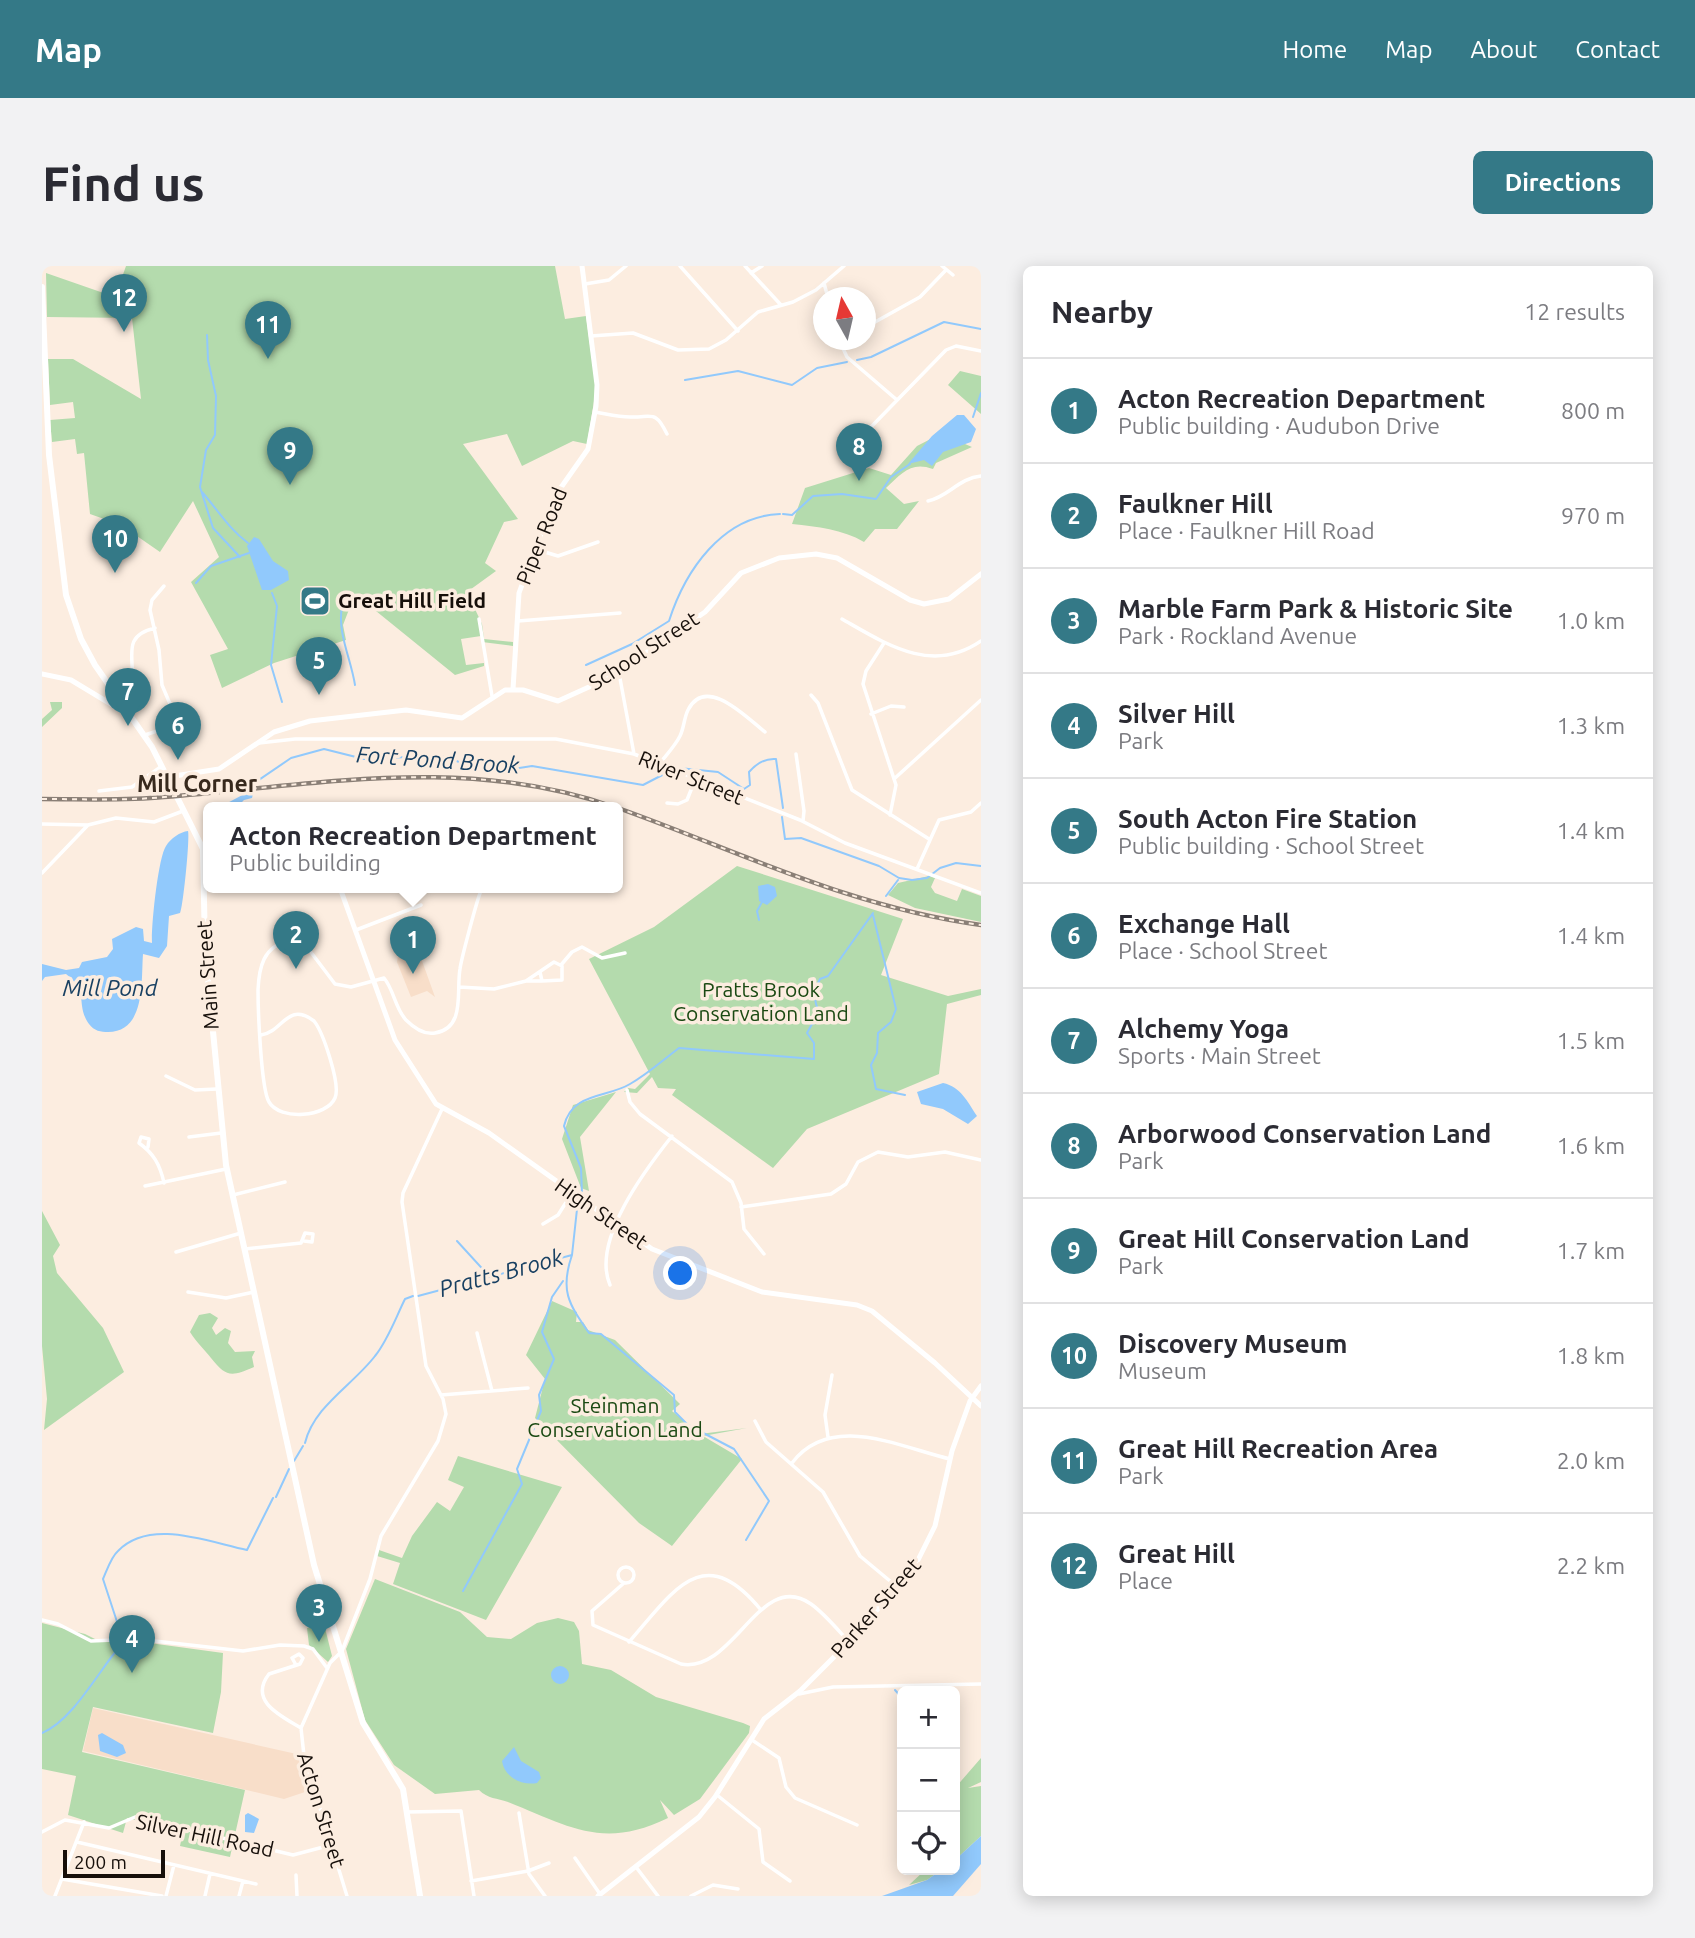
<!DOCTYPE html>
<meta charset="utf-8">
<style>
body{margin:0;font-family:Ubuntu,sans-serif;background:#f2f2f3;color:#2b2b33}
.controls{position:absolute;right:21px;bottom:21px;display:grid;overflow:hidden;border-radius:10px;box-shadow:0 4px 18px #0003}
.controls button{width:63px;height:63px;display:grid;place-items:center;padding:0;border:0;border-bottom:2px solid #e1e1e2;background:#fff;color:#2b2b33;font:35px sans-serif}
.compass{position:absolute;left:771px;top:21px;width:63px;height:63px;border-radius:50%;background:#fff;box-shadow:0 4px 18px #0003;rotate:352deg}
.scale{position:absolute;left:21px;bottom:18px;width:102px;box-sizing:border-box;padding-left:7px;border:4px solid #160f0a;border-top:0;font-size:19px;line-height:24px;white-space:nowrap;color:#160f0a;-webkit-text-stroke:5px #fcede0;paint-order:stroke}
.you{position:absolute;left:639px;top:1008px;width:24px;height:24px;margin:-18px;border:5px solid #fff;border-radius:50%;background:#1a73e8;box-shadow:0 0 0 10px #1a73e833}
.badge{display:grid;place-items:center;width:46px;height:46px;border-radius:50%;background:#347987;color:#fff;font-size:23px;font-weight:700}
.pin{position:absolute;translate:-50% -58px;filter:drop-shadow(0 2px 4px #0008)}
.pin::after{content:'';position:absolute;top:37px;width:24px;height:21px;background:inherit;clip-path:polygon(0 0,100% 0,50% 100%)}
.popup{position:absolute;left:161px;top:536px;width:420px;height:91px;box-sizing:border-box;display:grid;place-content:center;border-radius:10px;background:#fff;filter:drop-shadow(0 2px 5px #0005);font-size:23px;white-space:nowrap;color:#7c7c81}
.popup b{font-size:26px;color:#2b2b33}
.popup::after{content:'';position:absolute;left:50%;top:100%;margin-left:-14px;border:14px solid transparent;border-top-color:#fff}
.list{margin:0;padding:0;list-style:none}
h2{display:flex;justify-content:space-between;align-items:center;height:91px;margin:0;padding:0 28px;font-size:30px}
h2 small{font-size:23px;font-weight:400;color:#7c7c81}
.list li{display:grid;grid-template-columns:46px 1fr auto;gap:21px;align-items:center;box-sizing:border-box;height:105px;padding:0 28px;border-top:2px solid #e1e1e2}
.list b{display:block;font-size:26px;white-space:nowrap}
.list p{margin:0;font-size:23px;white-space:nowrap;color:#7c7c81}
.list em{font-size:23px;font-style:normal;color:#7c7c81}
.icon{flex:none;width:38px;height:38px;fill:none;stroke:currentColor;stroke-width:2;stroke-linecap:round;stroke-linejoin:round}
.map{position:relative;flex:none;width:939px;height:1630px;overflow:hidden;border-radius:10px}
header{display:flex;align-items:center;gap:42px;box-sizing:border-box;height:98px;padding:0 35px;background:#347987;color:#fff}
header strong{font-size:33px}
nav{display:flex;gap:38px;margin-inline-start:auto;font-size:24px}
.intro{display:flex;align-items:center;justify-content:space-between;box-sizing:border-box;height:168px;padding:0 42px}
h1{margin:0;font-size:49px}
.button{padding:18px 32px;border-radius:10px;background:#347987;color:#fff;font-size:24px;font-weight:700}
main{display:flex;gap:42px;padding:0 42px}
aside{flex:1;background:#fff;border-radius:10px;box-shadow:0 4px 18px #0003}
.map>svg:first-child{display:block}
.built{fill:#f8dec9}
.green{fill:#b4dbad}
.water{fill:#91c9fc}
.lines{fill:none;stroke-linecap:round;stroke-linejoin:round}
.stream{stroke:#91c9fc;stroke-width:2}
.minor{stroke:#fff;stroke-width:3.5}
.tertiary{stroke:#fff;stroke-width:5}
.secondary{stroke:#fff;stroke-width:6}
.rail-casing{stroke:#8a7f76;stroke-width:4.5}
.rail{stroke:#fcede0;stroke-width:2;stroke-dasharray:5;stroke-linecap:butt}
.labels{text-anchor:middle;stroke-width:7;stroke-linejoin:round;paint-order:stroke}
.street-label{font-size:21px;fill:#160f0a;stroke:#fcede0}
.poi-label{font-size:21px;font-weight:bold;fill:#160f0a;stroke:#fcede0;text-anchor:start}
.park-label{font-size:21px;fill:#1a4912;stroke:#fcede0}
.water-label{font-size:23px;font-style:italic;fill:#184062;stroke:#fcede0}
.neighbourhood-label{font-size:23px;font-weight:bold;fill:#37291d;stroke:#fcede0}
</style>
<header>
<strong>Map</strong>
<nav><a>Home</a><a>Map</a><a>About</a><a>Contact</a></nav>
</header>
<div class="intro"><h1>Find us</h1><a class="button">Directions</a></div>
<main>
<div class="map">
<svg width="939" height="1630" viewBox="0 0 939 1630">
<rect width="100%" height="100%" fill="#fcede0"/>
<path class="built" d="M369,681l10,11 14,39 -8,-6 -16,6 -14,-35 2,-11z
M51,1442l208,47 10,35 -27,9 -201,-48z"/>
<path class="green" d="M84,0h429l10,53 21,-3 10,73 -9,55 -14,-3 -51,25 -15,-32 -44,10 55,75 -14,3 -19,41 11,8 -29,21 15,32 2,15 29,3v4l-31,-4 -1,-6 -20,3 5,26 18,-2v3l-29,9 -100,-81 -12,31 3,15 -72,23 -52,25 -12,-33 18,-6 -37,-67 28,-25 -26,-56 -33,51 -39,-27 -31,-11 -6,-61 -7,1 -2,-15 -23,3 -2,-22 25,-2 -2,-16 -23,3 -2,-46h25l68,40 -9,-81 -85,-1 -1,-44 69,24z
M918,105l21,5v38l-33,-29z
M914,160l9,18 7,3 -36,16 -3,6c-22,-8 -31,4 -47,19l18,16 15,-3 -22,28h-22l-11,13c-22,-13 -46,-15 -72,-18l13,-36 64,-20 22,7 26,-29z
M8,436h12v6l-20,19v-8l10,-9z
M695,600l166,53 -22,56 67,21 33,-7v6l-34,9 -8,70 -132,55 -34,39 -101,-73 4,-6 -18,-1 -6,-11 -15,16 -13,-1 4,-4 7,1 15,-15 -61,-115 65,-32z
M887,610l6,2 -4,9 4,6 22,8 5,-12 19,7v26l-66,-14 -27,-13 10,-12z
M574,826l-36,45 9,54 -8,-3 -19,-49 11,-34z
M0,945l18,34 -7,11 4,17 46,55 21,44 -80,58 3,-31 -5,-53z
M510,1035l25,11 -1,10h7l5,8 27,10 65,64 -8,7 28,23 47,-6 -44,8 39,23 -70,87 -33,-23 -104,-105 10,-39 -19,-24z
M168,1047l8,5 -6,10 4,7 9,-7 6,3 -3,12 7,9 20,-1 -3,6 2,10c-23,10 -28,10 -43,-9 -7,-9 -14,-15 -21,-26l9,-17z
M416,1190l104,31 -76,133 -93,-36 7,-21 -23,-7 2,-6 23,8 10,-22 25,-34 13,9 14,-24 -16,-7z
M333,1313l85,33 27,25 24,2 26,-16 21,-5 16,4 5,9 3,33 29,6 45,27 87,26 7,3 -1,7 -49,66 -26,16 -14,-15 8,18c-65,32 -100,8 -160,-16 -11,-4 -20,-3 -29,-12l-44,4 -41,-29 -29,-45 -19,-71z
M0,1357l43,11 16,8 34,-1 88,12 -2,39 -8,41 -120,-26 -11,45 163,38 -15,67 -50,-11 3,-15 -56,-13 -4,15 -55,-18 8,-39 -34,-7z
M282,1358l8,32 -4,6 -19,-17 -2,-17z
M939,1492v24l-13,6 13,-2v50l-26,24v-72z
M883,1604h16l-14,10 -18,5z"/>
<path class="water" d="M915,149h7l12,14 -5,13 -28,10 -11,14 -8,-6 -16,4 24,-28z
M212,271l5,2 14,22 15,10 1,9 -18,10h-9l-15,-44z
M206,526l5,2 -1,4 -8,2 -7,7 -19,1z
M146,565c2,7 -5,77 -8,82l-11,3 -2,30 -8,12 -16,-4c-2,26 3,78 -35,78 -7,0 -14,-1 -19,-8 -14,-20 1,-31 -23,-50l-21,3 -3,4v-17l24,6 13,-2 3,-6 25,-5 6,-8 -1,-10 24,-12 7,2 1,12 8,2c-1,-16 6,-85 14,-97 5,-8 14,-14 22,-15z
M726,618l7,3 2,9 -10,9 -8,-4 -1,-15z
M901,817c18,4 24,18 34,33l-9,8 -25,-15 -22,-5 -4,-12z
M509 1409a9 9 0 1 1 18 0a9 9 0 1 1-18 0Z
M60,1467l21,12 3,8 -9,4 -17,-6 -2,-16z
M472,1481l7,14 18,11 2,6 -4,5c-15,3 -33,-6 -35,-22z
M206,1547l11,6 -5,14 -9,-1v-17z
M939,1570v28l-28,32h-71l45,-16 14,-10h14v-10z"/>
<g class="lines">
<path class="stream" d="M165,69l1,25 8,36 -1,39 -9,15 -6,37 13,41 27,29
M815,94l14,-3 73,-35 37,7
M643,114l53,-9 54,14 25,-17 30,-6
M931,151l8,-24
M160,226c15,17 27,37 46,51
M741,248l9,1 21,-19 29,-2 34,5 15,-22 19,-13
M154,317l15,-17 38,-13
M230,327l5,13 -6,59 11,37
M300,341c-5,25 9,52 13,78
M544,399l46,-21 37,-23c16,-50 53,-105 111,-107
M637,502l39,4 26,17 6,-4 -1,-13c7,-8 16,-14 27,-13l7,49
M211,518l38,-26 33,-9 40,10 66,-3 17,1 19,8 14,-3 27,8 25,-4 111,19 27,-14
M740,551l3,22 16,-1 78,28 20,12 13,2 15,-2 13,-10 16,-5 25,3
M844,630l12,-16
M831,649l23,94 -5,13 -13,11 -1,20 -6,12 5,24 29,6
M717,654l-2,-9 5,-9
M540,928l-1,-26 -17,-42c8,-34 43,-28 66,-42 18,-10 33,-24 49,-36l135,11v-16l-7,-10 5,-9 12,-4c-10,-14 -12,-26 -4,-41l8,-3 45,-63
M415,975l32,35
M530,989c-12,35 -4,48 17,78l12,1 73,61 1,17 13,13 46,24 35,52 -23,39
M376,1030l154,-41 6,-55
M263,1177c9,-37 48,-58 70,-87 13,-16 21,-39 30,-57l8,-3
M252,1195l9,-15
M234,1231l13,-28
M421,1325l59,-107 -5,-15 24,-58 -2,-16 15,-36 -12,-27 10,-35 11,-16
M80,1371l-19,-58c4,-9 8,-22 15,-28 32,-33 90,-9 129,-1l26,-52
M853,1424l7,8
M0,1467c31,-13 56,-61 78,-87"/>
<path class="minor" d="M638,0l58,65
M703,0l36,39
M900,0l11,9
M709,7l11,-7
M782,17l4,15
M543,18l24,-4 17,-14
M824,61l54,-30 26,-27
M549,70l42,-3 45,17 31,-1 17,-9 32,-28 35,-10 23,-12 28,-24
M797,74l8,17 50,43
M553,146c12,2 24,5 35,5 22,1 25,-8 37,17
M810,169l18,-7 76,-78 10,-4 25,5
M886,235c20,-4 31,-23 53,-25
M493,283l23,7 40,-14
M437,353l13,77
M800,353c44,25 90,56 139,22
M476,355l102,-8
M842,377l-18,28 -3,13 33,101 -6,30
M577,407l15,81
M90,418c3,-27 -11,-48 23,-56
M769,429l7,8 34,87 77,49
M829,448l20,-8 13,1
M103,469l24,-8 7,-9 -14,-33 -3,-35 -9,-40 2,-10 12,-14
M217,477l36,-4h261l78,15 166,66 45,23 136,50
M754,488l8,57 -1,10
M618,497c7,-9 15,-17 20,-27 4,-8 4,-18 8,-26 18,-36 60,9 77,22
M852,513l87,-79
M57,525l33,-4 30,-21
M625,537l11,1 9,-4 8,-20
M0,558l46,1 28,-7 38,4 29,-11
M875,603l22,-49 32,-8 10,-9
M0,607l46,-48
M314,664l65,-25
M519,699l11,-13 10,-5 20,11 23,-5
M484,715l28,-19 8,4v14l-20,1 -2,-9
M417,721l35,2 32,-8h16
M219,769c22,-3 26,-34 53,-14 9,11 27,64 21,77 -8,19 -55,23 -66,4 -8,-13 -11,-93 -11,-112 1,-22 5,-44 31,-49l18,6 28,37 16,3 33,-9c10,12 11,30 22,42 8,8 18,15 29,13 31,-5 21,-42 25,-64 1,-9 18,-73 21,-78l-5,-3
M124,810l29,14 22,-1
M585,824l3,12 10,12 92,68 9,21 3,26 20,25
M147,871l32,-4
M106,881l1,-8 -8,-2 -2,6c14,10 21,21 25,40
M103,920l81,-17
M191,929l52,-13
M699,941l90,-13 15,-10 12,-22 20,-10 30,5 37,-5 36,8
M501,958l15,-9 14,-22
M203,983l56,-6 4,-10 8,1 -1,8 -8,-1
M134,986l65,-19
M568,1019c-19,-44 35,-115 62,-149
M146,1026l38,6 28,-6
M435,1067l15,58
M399,1129l87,-7
M713,1155l11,21 57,50 37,64 36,30
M786,1171l-3,-22 7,-40
M750,1197c39,-51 107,-16 158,-4
M576 1309a8 8 0 1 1 16 0a8 8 0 1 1-16 0Z
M582,1317l-32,28 1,14 88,39c53,10 79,-96 130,-60 14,10 26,25 38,38
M0,1354l16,4 33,17 46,-2 106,12 37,-6 24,1 9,3 14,19
M587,1376c44,-50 74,-103 132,-32
M254,1399l-4,-7 7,-4 4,4 -3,6 -31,10c-21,27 12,42 32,54
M757,1428l34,-7 148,-3
M710,1474l27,18 7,29 9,11 62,27
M675,1529l42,34 4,33 27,19
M365,1546l54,-1 13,85
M477,1547l10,61 16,22
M0,1566l23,-12 44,8 26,-11 158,38 38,-10
M35,1576l179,42
M533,1592l25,36
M594,1601l22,29
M254,1609l1,21
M20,1613l100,17
M429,1615l57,-10 21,-8
M13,1630l29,-74
M124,1630l8,-31
M163,1630l5,-22
M197,1630l4,-15
M305,1630l-43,-140 -3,-28 29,-65 12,-12 28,-72 11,-43 57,-95 8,-27 -3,-15 -17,-33 -24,-164 1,-9 39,-84
M649,1630l22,-11 25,4"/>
<path class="tertiary" d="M0,408l29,6 58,35
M471,423l6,-96 36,-97 33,-47 8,-43 1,-21 -15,-119
M126,511l51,-8 55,-37 36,-11 96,-11 56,8 43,-28h18l35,11 53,-24 94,-65 36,-39 38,-15 37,-4 21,4 73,42 14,4 25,-5 32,-25
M298,622l55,152 41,64 53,29 163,116 110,43 95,13 15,6 63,52 46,43
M556,1630l101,-79 16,-20 49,-78 36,-28 49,-49 66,-76 20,-40 17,-75 18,-50 11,-15"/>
<path class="secondary" d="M0,21l7,168 17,140 15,44 14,26 57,82 51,102 2,100 21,216 88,400 49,158 40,66 17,107"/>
<g class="rail-casing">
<path id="rail" d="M0,533c41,0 82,2 122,-2 154,-12 303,-43 453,11
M576,542c123,44 231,99 363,117"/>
</g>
<use href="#rail" class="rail"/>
</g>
<defs>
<g id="stadium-square" transform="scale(1.575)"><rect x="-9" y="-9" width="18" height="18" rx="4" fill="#347987" stroke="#fcede0"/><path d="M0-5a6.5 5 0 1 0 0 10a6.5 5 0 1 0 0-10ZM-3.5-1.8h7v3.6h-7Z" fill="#fff"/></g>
</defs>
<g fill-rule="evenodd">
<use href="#stadium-square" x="273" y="335"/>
</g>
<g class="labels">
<g class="street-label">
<text transform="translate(500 270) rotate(-68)" y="7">Piper Road</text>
<text transform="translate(602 385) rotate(-33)" y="7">School Street</text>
<text transform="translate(649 512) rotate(22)" y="7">River Street</text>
<text transform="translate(166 709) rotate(-94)" y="7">Main Street</text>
<text transform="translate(559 948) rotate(35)" y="7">High Street</text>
<text transform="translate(834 1342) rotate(-49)" y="7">Parker Street</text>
<text transform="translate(279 1544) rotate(73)" y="7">Acton Street</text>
<text transform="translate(163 1570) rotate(12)" y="7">Silver Hill Road</text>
</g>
<g class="poi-label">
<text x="296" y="342">Great Hill Field</text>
</g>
<g class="park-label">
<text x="719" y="731">Pratts Brook<tspan x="719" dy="24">Conservation Land</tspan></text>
<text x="573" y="1147">Steinman<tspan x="573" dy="24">Conservation Land</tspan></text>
</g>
<g class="water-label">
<text transform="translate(396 494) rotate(4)" y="8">Fort Pond Brook</text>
<text x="68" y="730">Mill Pond</text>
<text transform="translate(459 1007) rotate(-15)" y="8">Pratts Brook</text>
</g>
<g class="neighbourhood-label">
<text x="155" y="526">Mill Corner</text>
</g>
</g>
</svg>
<div class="controls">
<button>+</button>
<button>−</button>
<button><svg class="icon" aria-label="locate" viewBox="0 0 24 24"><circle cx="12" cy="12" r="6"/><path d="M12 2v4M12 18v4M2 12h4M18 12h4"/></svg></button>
</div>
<svg class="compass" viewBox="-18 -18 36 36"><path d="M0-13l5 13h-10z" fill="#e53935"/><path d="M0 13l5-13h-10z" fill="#7c7c81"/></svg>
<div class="scale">200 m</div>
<div class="you"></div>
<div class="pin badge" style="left:371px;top:708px">1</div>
<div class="popup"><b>Acton Recreation Department</b>Public building</div>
<div class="pin badge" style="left:254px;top:703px">2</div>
<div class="pin badge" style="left:277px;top:1376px">3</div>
<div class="pin badge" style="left:90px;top:1407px">4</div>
<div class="pin badge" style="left:277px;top:429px">5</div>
<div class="pin badge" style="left:136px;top:494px">6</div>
<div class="pin badge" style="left:86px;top:460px">7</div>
<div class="pin badge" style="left:817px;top:215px">8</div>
<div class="pin badge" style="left:248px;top:219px">9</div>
<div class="pin badge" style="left:73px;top:307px">10</div>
<div class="pin badge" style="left:226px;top:93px">11</div>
<div class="pin badge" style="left:82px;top:66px">12</div>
</div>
<aside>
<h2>Nearby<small>12 results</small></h2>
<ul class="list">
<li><span class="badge">1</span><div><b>Acton Recreation Department</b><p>Public building · Audubon Drive</p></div><em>800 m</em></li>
<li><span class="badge">2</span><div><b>Faulkner Hill</b><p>Place · Faulkner Hill Road</p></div><em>970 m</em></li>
<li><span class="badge">3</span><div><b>Marble Farm Park &amp; Historic Site</b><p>Park · Rockland Avenue</p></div><em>1.0 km</em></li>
<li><span class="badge">4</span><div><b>Silver Hill</b><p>Park</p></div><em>1.3 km</em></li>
<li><span class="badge">5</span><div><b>South Acton Fire Station</b><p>Public building · School Street</p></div><em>1.4 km</em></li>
<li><span class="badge">6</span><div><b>Exchange Hall</b><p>Place · School Street</p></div><em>1.4 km</em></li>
<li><span class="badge">7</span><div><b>Alchemy Yoga</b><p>Sports · Main Street</p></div><em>1.5 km</em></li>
<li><span class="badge">8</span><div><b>Arborwood Conservation Land</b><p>Park</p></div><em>1.6 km</em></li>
<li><span class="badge">9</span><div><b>Great Hill Conservation Land</b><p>Park</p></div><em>1.7 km</em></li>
<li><span class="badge">10</span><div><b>Discovery Museum</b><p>Museum</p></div><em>1.8 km</em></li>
<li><span class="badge">11</span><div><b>Great Hill Recreation Area</b><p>Park</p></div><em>2.0 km</em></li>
<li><span class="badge">12</span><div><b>Great Hill</b><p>Place</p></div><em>2.2 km</em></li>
</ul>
</aside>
</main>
